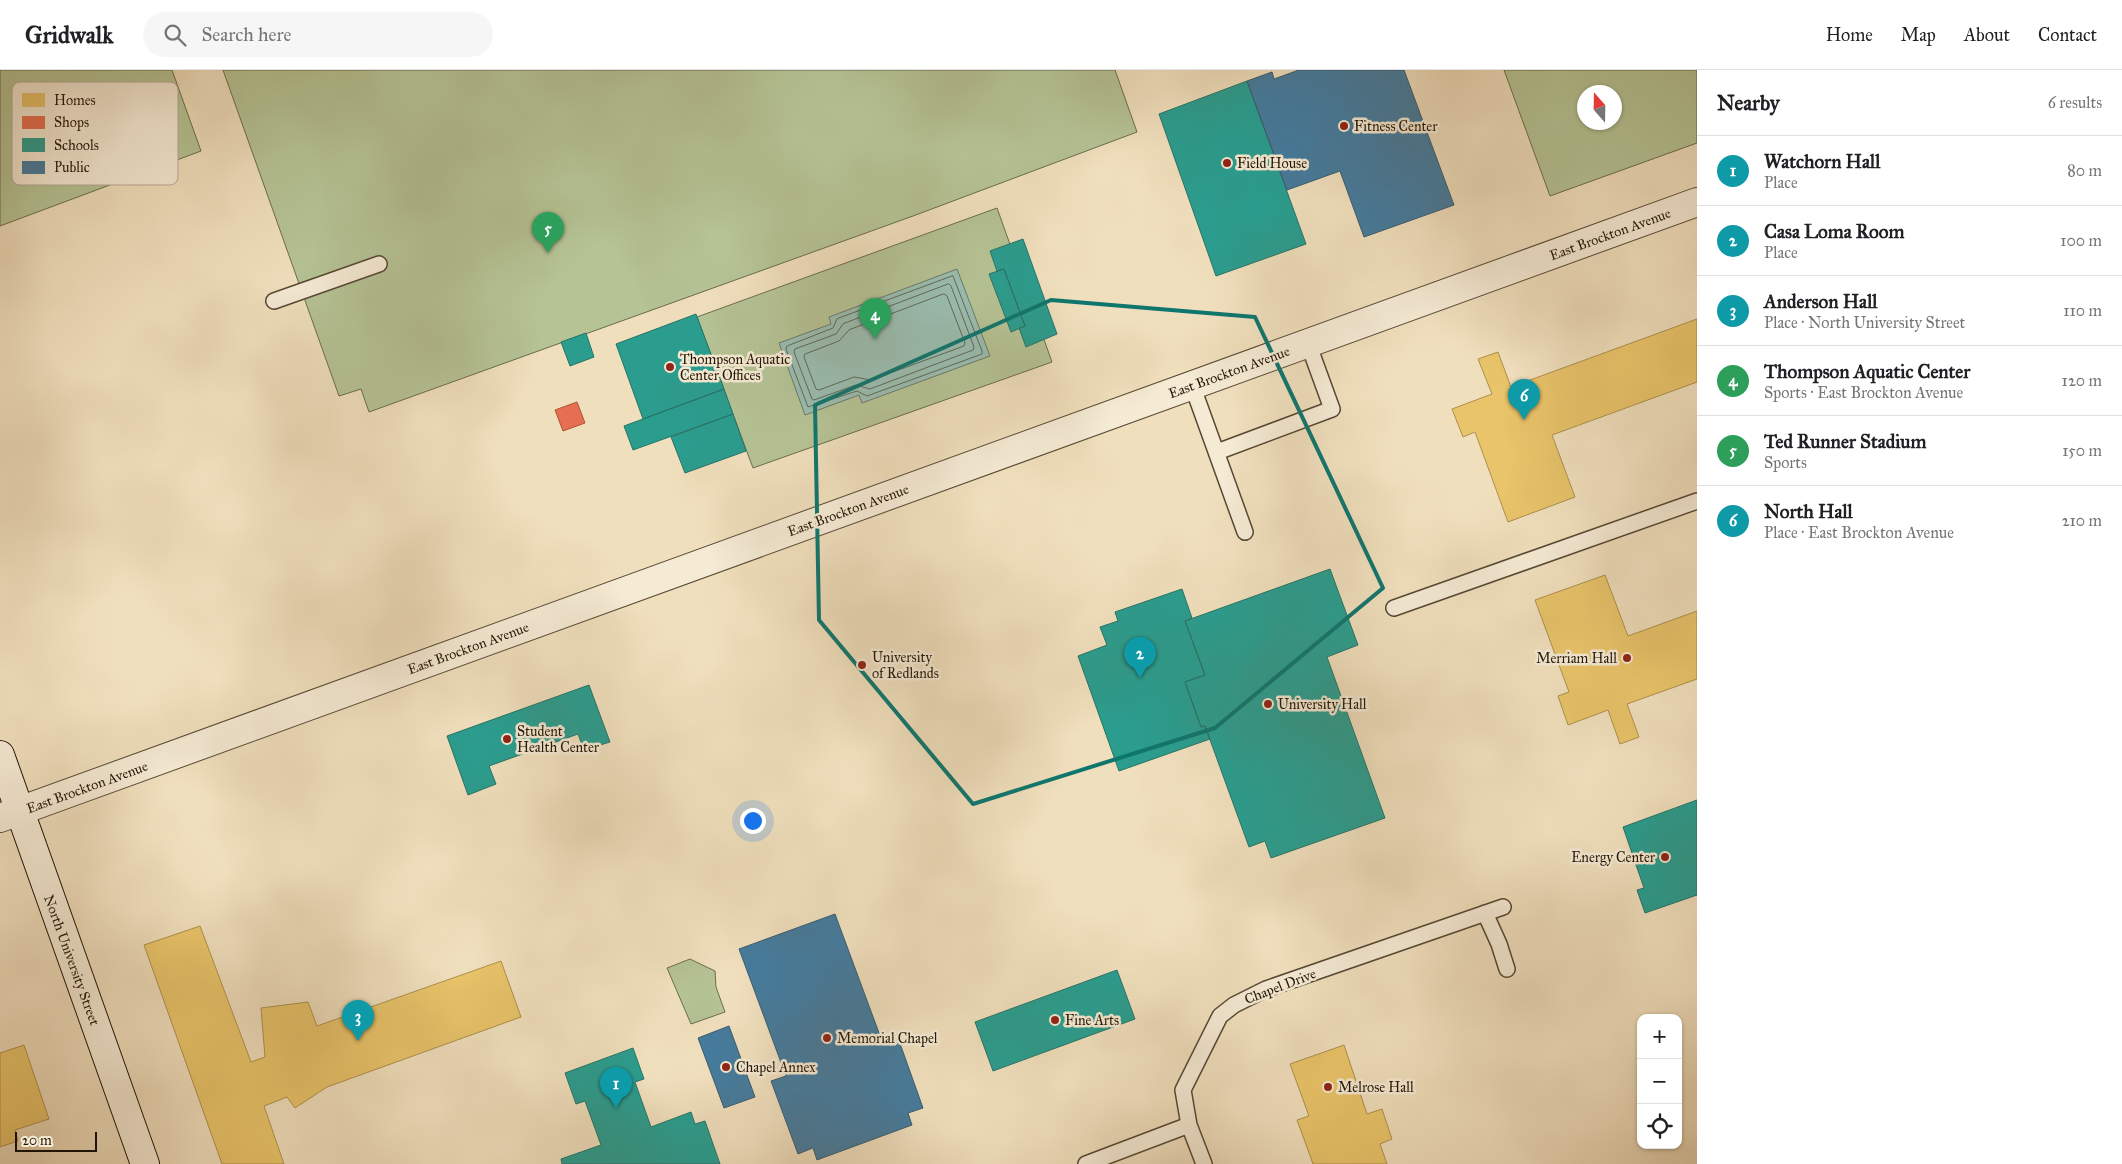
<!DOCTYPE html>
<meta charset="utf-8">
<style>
body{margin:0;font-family:"IM FELL Great Primer",serif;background:#f6f6f6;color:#202124}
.controls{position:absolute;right:15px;bottom:15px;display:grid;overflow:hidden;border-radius:10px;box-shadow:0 1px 4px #0004}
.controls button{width:45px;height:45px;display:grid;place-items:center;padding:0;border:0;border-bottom:1px solid #e0e0e0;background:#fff;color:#202124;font:25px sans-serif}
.compass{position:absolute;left:1577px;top:15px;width:45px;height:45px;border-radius:50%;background:#fff;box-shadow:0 1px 4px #0004;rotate:340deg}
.scale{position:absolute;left:15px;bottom:12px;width:82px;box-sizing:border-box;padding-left:5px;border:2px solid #211505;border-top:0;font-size:14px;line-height:18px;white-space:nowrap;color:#211505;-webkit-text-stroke:4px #f5ead4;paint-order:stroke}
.you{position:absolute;left:752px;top:750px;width:18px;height:18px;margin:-12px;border:4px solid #fff;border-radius:50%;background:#1a73e8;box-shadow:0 0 0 8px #1a73e833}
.badge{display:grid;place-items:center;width:32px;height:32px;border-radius:50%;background:#8f2418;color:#fff;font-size:16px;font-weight:700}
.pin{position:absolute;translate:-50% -41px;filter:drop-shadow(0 1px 2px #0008)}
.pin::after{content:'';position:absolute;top:26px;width:18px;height:15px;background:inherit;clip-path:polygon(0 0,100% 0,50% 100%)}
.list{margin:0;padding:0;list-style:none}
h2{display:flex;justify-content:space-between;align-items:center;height:65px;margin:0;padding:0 20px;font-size:21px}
h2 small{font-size:16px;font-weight:400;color:#757577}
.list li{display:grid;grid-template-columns:32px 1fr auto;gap:15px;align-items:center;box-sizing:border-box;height:70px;padding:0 20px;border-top:1px solid #e0e0e0}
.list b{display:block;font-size:19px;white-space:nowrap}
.list p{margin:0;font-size:16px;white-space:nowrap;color:#757577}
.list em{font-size:16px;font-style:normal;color:#757577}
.icon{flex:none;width:28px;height:28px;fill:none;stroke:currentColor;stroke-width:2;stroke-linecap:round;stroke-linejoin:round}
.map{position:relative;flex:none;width:1697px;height:1094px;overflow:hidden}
header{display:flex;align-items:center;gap:30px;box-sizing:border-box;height:70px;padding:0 25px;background:#fff;border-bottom:1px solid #e0e0e0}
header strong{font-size:24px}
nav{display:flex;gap:28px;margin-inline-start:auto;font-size:18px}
.search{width:350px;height:45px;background:#f6f6f6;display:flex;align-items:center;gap:12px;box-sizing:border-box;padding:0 18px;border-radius:28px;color:#757577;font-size:19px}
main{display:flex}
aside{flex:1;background:#fff}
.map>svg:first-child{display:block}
.green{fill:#b5c395;stroke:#6b6c4d;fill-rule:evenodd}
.water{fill:#9abdb0;stroke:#6a7a6c}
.homes{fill:#e9c46a;stroke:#ad904c}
.shops{fill:#e76f51;stroke:#ac543a}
.schools{fill:#2a9d8f;stroke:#277466}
.public{fill:#457b9d;stroke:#3a5c6f}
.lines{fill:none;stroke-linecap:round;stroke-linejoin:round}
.shore{stroke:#5e695a;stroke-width:1}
.lane-casing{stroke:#554833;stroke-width:18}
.street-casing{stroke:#554833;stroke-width:30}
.secondary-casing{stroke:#211505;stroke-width:30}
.lane{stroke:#f5ead4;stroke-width:15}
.street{stroke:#f5ead4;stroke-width:28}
.secondary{stroke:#f5ead4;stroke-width:28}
.marked{fill:none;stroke:#0f766e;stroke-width:4;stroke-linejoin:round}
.poi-dot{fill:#8f2418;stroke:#f5ead4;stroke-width:2}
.labels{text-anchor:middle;stroke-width:5;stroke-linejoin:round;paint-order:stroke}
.poi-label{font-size:14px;fill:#211505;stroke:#f5ead4;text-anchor:start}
.street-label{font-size:14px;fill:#211505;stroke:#f5ead4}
.key{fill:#f5ead4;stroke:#b5aa96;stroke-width:1}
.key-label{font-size:14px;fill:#211505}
</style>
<header>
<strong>Gridwalk</strong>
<div class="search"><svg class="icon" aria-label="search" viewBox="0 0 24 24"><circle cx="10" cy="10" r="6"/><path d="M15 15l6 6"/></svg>Search here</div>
<nav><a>Home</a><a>Map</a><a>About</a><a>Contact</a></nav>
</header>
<main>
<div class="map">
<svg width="1697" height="1094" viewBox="0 0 1697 1094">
<rect width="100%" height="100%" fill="#f0dfbd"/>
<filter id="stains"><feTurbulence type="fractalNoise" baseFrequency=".004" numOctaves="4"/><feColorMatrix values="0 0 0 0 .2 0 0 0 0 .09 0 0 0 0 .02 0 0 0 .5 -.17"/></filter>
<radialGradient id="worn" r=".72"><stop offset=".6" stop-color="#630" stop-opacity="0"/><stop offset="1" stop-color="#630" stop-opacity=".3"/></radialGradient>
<path class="green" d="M0,0h172l29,81 -201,75z
M223,0h892l22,62 -224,84 -544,196 -8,-23 -22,7z
M1504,0h193v73l-147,53zM1584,22h30v30h-30z
M997,138l55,154 -299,106 -56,-151z
M690,889l25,12 1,16 9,25 -34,12 -24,-56z"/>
<path class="water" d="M957,199l33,87 -128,47 -3,-8 -54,20 -26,-72 52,-19 -2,-7z"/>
<path class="homes" d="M1697,249v63l-145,53 23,62 -67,25 -33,-90 -12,5 -11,-28 40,-15 -14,-35 20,-7 13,35z
M1605,505l23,61 69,-25v68l-70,25 12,33 -19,7 -12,-34 -40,15 -10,-29 11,-4 -34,-92z
M200,856l51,136 14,-5 -4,-49 47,-6 9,24 184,-65 20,56 -194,70 -32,21 -8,-11 -23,9 20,58h-62l-78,-219z
M24,975l25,74 -34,11 3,11 -18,6v-94z
M1344,975l23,69 15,-5 10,30 -12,5 7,20h-74l-5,-14 -11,-30 12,-4 -19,-52z"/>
<path class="shops" d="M577,332l8,21 -22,8 -8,-21z"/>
<path class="schools" d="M1247,11l59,163 -90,32 -57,-162z
M1023,169l34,95 -31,13 -7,-19 6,-2 -21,-57 -7,2 -7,-20z
M1004,199l21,57 -14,6 -22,-58z
M696,244l28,75 -81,30 -27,-75z
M586,263l8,24 -24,9 -9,-24z
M724,319l9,25 -100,36 -9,-24z
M733,344l13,37 -61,22 -14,-36z
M1330,499l28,76 -31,12 58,161 -114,40 -6,-17 -16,6 -44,-121 -4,1 -16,-45 20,-7 -20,-54z
M1182,519l10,29 -7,3 20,54 -20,7 16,45 4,-1 5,13 -91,32 -41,-115 29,-11 -7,-18 18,-6 -3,-9z
M589,615l21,57 -26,8 -6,-16 -89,32 7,18 -28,11 -21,-59z
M1697,730v95l-52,18 -8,-23 7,-2 -21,-61z
M1117,900l18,49 -142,52 -18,-49z
M633,978l11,31 -9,3 16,45 40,-15 4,12 10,-3 15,43h-158l-1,-5 40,-14 -16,-44 -9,3 -11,-31z"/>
<path class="public" d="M1299,0h105l50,135 -90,32 -24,-66 -53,19 -40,-109 25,-9 2,7z
M835,844l47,127 15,-6 26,73 -15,5 4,12 -95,35 -4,-12 -15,6 -27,-73 15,-5 -47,-127z
M729,956l26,71 -31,11 -26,-70z"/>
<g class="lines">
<path class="shore" d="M953,206l29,75v3l-115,42 -10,-5 -49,16 -22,-58 1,-3 46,-18 4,-9z
M949,214l2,2 23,61 -1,3 -103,39 -14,-4 -42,15 -2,-1 -18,-47 1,-3 41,-15 7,-10z
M944,224l3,2 18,47 -1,3 -93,34 -17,-3 -35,13 -3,-1 -12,-32 1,-3 34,-13 10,-11z"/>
<g class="lane-casing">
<path id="lane" d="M274,231l105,-37
M1192,315l53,147
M1217,382l115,-43 -24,-66
M1394,538l303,-107
M1485,843l14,31 8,25
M1086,1094l103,-39
M1204,1094l-15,-39 -6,-35 37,-74 14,-11 32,-16 237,-82"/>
</g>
<g class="street-casing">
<path id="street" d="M0,748l1697,-616"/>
</g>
<g class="secondary-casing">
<path id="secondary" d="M0,685l145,409"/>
</g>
<use href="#lane" class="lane"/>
<use href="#street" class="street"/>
<use href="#secondary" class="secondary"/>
</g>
<path class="marked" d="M1051,230l204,17 128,271 -168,140 -242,76 -154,-184 -4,-215z"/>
<g class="poi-dot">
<circle cx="1344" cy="56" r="5"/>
<circle cx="1227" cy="93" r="5"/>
<circle cx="670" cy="297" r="5"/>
<circle cx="1627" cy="588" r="5"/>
<circle cx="862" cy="595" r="5"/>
<circle cx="1268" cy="634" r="5"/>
<circle cx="507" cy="669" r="5"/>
<circle cx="1665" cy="787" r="5"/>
<circle cx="1055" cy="950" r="5"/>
<circle cx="827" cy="968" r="5"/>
<circle cx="726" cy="997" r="5"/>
<circle cx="1328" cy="1017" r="5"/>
</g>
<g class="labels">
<g class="poi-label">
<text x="1354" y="61">Fitness Center</text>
<text x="1237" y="98">Field House</text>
<text x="680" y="294">Thompson Aquatic<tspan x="680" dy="16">Center Offices</tspan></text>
<text x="872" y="592">University<tspan x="872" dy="16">of Redlands</tspan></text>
<text x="1617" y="593" text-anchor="end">Merriam Hall</text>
<text x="1278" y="639">University Hall</text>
<text x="517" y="666">Student<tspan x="517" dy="16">Health Center</tspan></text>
<text x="1655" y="792" text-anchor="end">Energy Center</text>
<text x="1065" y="955">Fine Arts</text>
<text x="837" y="973">Memorial Chapel</text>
<text x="736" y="1002">Chapel Annex</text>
<text x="1338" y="1022">Melrose Hall</text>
</g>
<g class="street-label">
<text transform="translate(1610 164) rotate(-20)" y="5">East Brockton Avenue</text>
<text transform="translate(1229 302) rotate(-20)" y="5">East Brockton Avenue</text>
<text transform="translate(848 440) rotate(-20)" y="5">East Brockton Avenue</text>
<text transform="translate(468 578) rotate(-20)" y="5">East Brockton Avenue</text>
<text transform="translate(87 717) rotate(-20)" y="5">East Brockton Avenue</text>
<text transform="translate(72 890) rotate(70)" y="5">North University Street</text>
<text transform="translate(1280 916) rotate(-21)" y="5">Chapel Drive</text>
</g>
</g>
<rect x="12" y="12" width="166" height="103" rx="8" class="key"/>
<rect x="22" y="23" width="23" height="14" fill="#e9c46a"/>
<rect x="22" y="46" width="23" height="13" fill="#e76f51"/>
<rect x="22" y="68" width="23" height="14" fill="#2a9d8f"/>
<rect x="22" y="91" width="23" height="13" fill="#457b9d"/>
<g class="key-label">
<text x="54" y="35">Homes</text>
<text x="54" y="57">Shops</text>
<text x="54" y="80">Schools</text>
<text x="54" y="102">Public</text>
</g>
<rect width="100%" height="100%" filter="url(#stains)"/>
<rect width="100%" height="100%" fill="url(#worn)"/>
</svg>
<div class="controls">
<button>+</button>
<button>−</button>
<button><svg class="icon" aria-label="locate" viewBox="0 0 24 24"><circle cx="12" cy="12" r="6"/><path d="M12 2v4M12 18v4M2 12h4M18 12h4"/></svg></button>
</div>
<svg class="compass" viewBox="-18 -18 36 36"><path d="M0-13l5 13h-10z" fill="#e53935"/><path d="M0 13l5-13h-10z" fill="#757577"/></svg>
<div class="scale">20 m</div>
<div class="you"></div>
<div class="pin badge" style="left:616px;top:1038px;background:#0f9aa8">1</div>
<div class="pin badge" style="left:1140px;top:608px;background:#0f9aa8">2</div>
<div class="pin badge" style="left:358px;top:971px;background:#0f9aa8">3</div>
<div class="pin badge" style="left:875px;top:269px;background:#2e9e5b">4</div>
<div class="pin badge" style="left:548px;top:183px;background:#2e9e5b">5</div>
<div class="pin badge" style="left:1524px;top:350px;background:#0f9aa8">6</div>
</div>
<aside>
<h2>Nearby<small>6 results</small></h2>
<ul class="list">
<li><span class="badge" style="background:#0f9aa8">1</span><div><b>Watchorn Hall</b><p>Place</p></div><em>80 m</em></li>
<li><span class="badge" style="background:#0f9aa8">2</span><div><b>Casa Loma Room</b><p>Place</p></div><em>100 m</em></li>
<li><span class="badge" style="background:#0f9aa8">3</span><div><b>Anderson Hall</b><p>Place · North University Street</p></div><em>110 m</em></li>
<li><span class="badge" style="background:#2e9e5b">4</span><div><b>Thompson Aquatic Center</b><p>Sports · East Brockton Avenue</p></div><em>120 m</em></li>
<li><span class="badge" style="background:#2e9e5b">5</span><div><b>Ted Runner Stadium</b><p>Sports</p></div><em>150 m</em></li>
<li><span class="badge" style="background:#0f9aa8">6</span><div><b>North Hall</b><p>Place · East Brockton Avenue</p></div><em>210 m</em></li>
</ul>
</aside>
</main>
